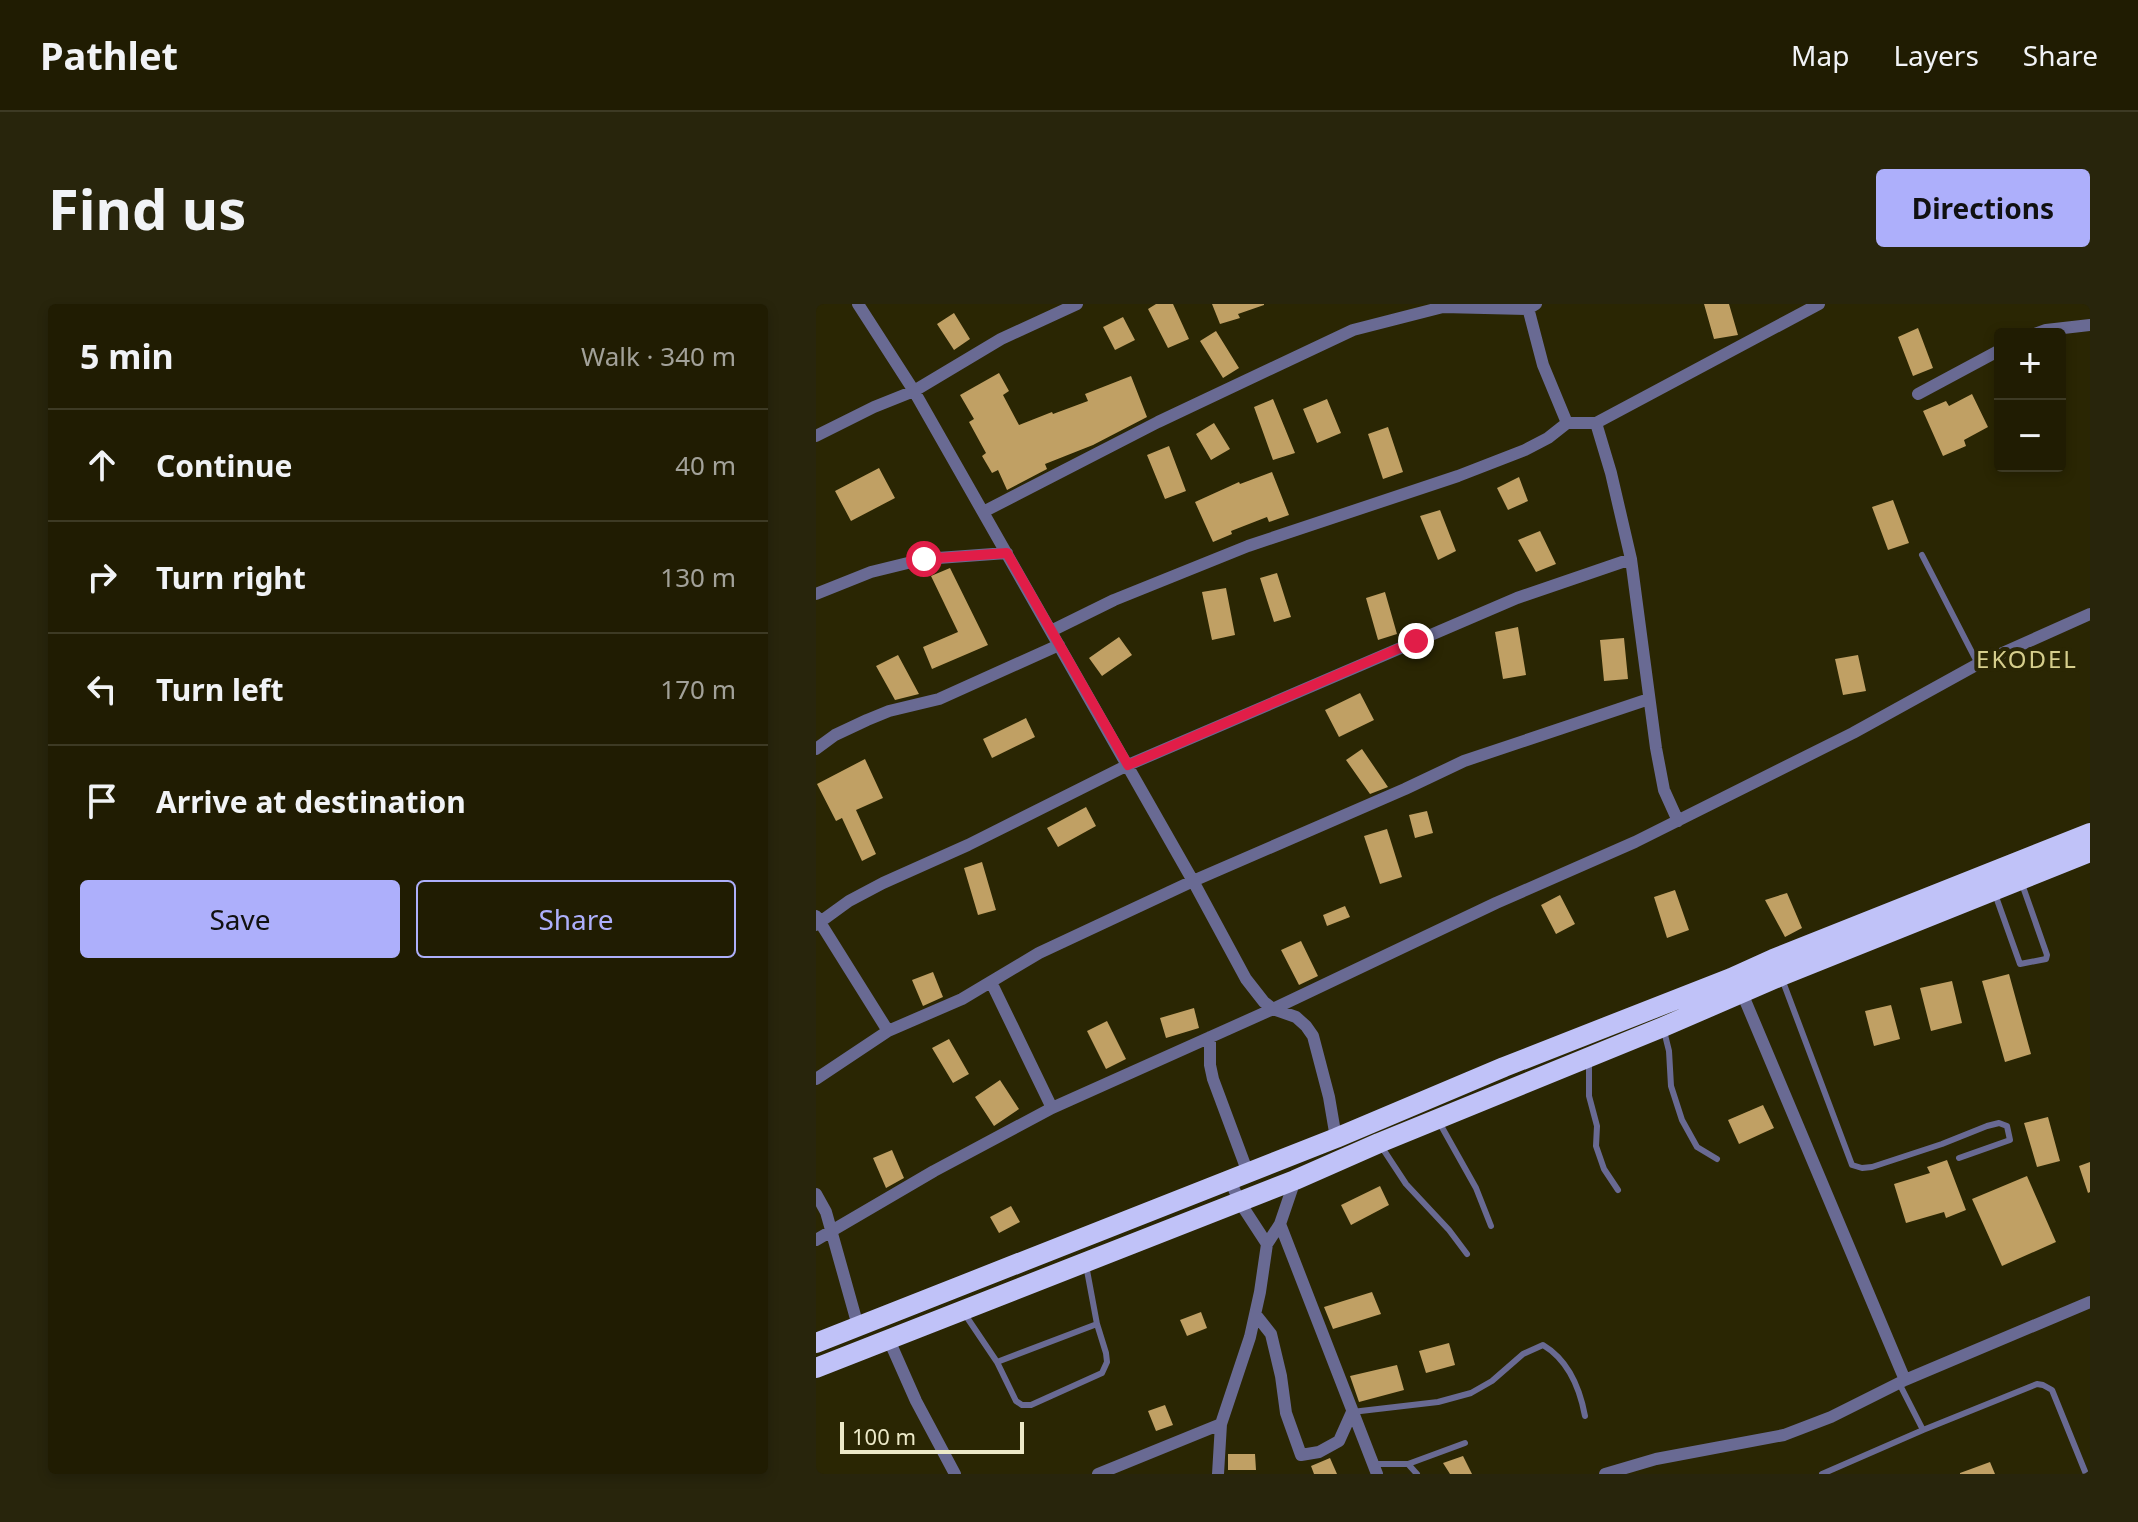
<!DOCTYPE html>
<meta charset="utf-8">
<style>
body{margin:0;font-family:"Noto Sans",sans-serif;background:#28250c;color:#f1f3f6}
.controls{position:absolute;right:24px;top:24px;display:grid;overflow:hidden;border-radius:8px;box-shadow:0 4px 12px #0003}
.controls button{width:72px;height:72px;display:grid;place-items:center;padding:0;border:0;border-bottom:2px solid #3d3a24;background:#201c02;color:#f1f3f6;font:40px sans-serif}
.scale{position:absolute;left:24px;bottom:20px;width:184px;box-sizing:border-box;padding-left:8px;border:4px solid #ece9c8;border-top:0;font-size:22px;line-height:28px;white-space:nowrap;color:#ece9c8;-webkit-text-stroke:6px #2a2603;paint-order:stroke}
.stop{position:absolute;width:24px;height:24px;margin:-18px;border:6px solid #e11d48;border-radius:50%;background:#fff}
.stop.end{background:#e11d48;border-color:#fff;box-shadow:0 2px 8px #0008}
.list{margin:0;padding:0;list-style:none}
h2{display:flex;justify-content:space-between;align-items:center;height:104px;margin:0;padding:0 32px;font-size:34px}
h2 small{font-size:26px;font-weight:400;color:#a2a199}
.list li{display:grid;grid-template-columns:52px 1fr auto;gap:24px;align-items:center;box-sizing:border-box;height:112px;padding:0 32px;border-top:2px solid #3d3a24}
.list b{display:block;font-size:30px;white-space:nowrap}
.list em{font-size:26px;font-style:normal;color:#a2a199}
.actions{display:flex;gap:16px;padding:24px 32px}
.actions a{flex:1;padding:18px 0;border:2px solid #adaffb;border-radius:8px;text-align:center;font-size:28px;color:#adaffb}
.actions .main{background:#adaffb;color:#111}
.icon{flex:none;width:44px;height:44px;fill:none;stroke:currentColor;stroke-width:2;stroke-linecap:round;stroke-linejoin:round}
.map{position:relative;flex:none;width:1274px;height:1170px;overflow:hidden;border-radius:8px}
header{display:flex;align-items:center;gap:48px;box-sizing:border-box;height:112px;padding:0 40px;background:#201c02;border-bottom:2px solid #3d3a24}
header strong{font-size:38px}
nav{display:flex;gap:44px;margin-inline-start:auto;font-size:28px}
.intro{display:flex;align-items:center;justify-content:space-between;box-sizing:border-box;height:192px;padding:0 48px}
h1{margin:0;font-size:56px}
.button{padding:20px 36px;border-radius:8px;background:#adaffb;color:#111;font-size:28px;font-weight:700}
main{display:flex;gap:48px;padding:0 48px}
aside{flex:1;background:#201c02;border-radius:8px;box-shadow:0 4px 12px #0003}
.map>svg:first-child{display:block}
.building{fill:#c0a064}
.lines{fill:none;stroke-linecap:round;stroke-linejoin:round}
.service{stroke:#696a93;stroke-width:6}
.minor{stroke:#696a93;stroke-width:12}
.trunk{stroke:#c0c2f8;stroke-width:20}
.route{stroke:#e11d48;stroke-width:10}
.labels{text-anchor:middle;stroke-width:8;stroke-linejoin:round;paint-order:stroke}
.quarter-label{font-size:24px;letter-spacing:2px;fill:#d6ce8c;stroke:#2a2603}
</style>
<header>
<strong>Pathlet</strong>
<nav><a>Map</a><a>Layers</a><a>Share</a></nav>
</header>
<div class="intro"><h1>Find us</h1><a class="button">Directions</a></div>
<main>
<aside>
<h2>5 min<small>Walk · 340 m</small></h2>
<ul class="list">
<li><svg class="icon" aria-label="ahead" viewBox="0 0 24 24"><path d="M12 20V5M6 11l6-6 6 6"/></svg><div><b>Continue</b></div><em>40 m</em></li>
<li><svg class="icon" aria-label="right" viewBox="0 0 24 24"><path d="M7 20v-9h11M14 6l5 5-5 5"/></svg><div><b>Turn right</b></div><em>130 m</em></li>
<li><svg class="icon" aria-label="left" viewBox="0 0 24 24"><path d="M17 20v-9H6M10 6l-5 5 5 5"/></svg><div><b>Turn left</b></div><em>170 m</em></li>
<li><svg class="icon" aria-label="arrive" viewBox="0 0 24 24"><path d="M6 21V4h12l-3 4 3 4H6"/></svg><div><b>Arrive at destination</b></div></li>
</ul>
<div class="actions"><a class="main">Save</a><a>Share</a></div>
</aside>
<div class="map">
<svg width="1274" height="1170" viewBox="0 0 1274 1170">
<rect width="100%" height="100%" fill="#2a2603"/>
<path class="building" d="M340,0h17l16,35 -21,9 -20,-39z
M396,0h52v1l-26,9 2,4 -20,6z
M888,0h25l9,31 -24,4z
M138,9l16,26 -16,11 -17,-26z
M307,13l12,23 -20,10 -12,-23z
M1102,24l15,40 -20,8 -15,-39z
M400,27l23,37 -16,10 -23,-37z
M183,69l10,18 -6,4 16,30 33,-13 1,2 35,-13 -3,-7 46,-18 16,41 -54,28 -48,19 2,5 -40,21 -9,-20 -6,3 -10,-17 4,-3 -17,-31 5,-3 -14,-24z
M1156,90l16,33 -24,13 2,6 -23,10 -20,-45 23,-10 3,5z
M457,95l22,54 -22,7 -19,-53z
M511,95l14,34 -24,10 -14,-34z
M398,119l16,26 -19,11 -15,-26z
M572,123l15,45 -20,7 -15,-45z
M353,142l17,45 -21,8 -18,-44z
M63,164l16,30 -44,23 -16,-30z
M456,168l17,43 -20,7 -2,-5 -36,14 1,3 -19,8 -18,-40 44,-20 1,2z
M703,173l9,24 -20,9 -11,-22z
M1077,196l16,43 -21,7 -16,-43z
M624,206l16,41 -18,9 -18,-44z
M724,227l16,33 -20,8 -18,-32z
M134,264l38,77 -56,24 -9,-22 35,-15 -27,-56z
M461,269l14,44 -17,5 -14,-44z
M410,284l9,47 -23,5 -10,-48z
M569,288l12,42 -19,6 -12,-42z
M702,323l8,48 -23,4 -8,-47z
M303,333l13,18 -30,21 -13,-18z
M808,334l4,41 -24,2 -4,-41z
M82,351l21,39 -24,6 -19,-34z
M1042,351l8,36 -23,4 -8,-36z
M544,389l14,27 -35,17 -14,-27z
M210,414l9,19 -43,21 -9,-19z
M546,445l26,38 -18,7 -24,-34z
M49,455l18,39 -27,12 20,44 -14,7 -20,-43 -6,3 -19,-37z
M270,503l10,19 -38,21 -11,-19z
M611,507l6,22 -18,5 -6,-23z
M571,525l15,48 -22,7 -16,-48z
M166,558l14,48 -18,5 -14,-47z
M859,586l14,40 -22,8 -13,-41z
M971,589l15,35 -17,9 -20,-37z
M744,591l15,29 -19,10 -15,-29z
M529,602l5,11 -23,9 -4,-11z
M485,637l17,35 -19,9 -18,-35z
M117,668l10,25 -20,9 -11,-26z
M1193,670l22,80 -26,8 -23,-81z
M1136,677l10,42 -31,8 -11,-43z
M1075,701l9,34 -26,7 -9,-35z
M378,704l5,20 -33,10 -6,-20z
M291,717l19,38 -20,10 -19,-38z
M133,735l20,35 -16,9 -21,-35z
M184,776l19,29 -25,17 -19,-29z
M947,801l11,23 -35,16 -11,-24z
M1232,813l12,44 -23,6 -13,-44z
M76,846l12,28 -18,10 -13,-30z
M1131,856l19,50 -20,8 -2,-6 -38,11 -12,-39 36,-11 -3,-6z
M1274,858v30l-2,1 -9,-27z
M1211,872l29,66 -54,24 -30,-67z
M564,882l9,19 -38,20 -10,-20z
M195,902l9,16 -21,11 -9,-16z
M556,988l9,22 -48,15 -9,-22z
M385,1008l6,16 -20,8 -7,-16z
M633,1039l6,22 -29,8 -7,-22z
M581,1061l7,25 -45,12 -9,-26z
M349,1101l8,20 -17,6 -8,-20z
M412,1150h27l1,16h-28z
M647,1152l9,18h-22l-7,-11z
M514,1154l7,16h-23l-3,-8z
M1174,1158l5,12h-35v-1z"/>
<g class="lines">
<path class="service" d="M1106,251l56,109
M1179,590l25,70 26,-5 1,-4 -25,-71
M966,675l70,186 10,3 10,-1 70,-23 45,-18 12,-3 8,3 3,14 -51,18
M848,727l5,20 2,35 11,34 15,27 20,12
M773,756v36l8,30 -1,20 8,23 14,21
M623,818l37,66 15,38
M565,842l25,38 43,46 18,24
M148,1009l33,49 19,39 6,4h9l71,-32 5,-11 -1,-9 -9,-29 -11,-59
M181,1058l100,-38
M536,1108l86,-10 33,-9 21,-12 31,-27 20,-9c25,15 37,44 42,71
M1107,1126l114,-46 6,1 9,5 34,84
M557,1160h35l9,10
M592,1160l57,-21
M1006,1170l101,-44 -24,-47"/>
<path class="minor" d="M42,0l56,87 279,490 53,98 18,23 9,7 23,8 10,9 7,10 16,61 7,41
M711,0l16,61 24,58
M1219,30l11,-4 44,-5
M1102,90l82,-44
M780,119l15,50 20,86 25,189 8,42 14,31
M0,132l58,-29 40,-16 87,-52 76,-35
M167,208l175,-90 195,-92 90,-23 85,2 8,-5
M0,290l55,-22 53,-13 83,-6
M235,327l63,-31 134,-54 210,-70 67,-26 23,-12 19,-15h29l223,-119
M0,445l19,-14 32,-15 22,-9 50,-12 120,-54
M0,612l72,115
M0,621l33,-24 34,-18 85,-38 160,-80 389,-167 114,-39
M175,678l61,126
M926,689l163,387
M394,733v28l3,14 35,94
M0,775l72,-48 74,-32 77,-46 154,-72 212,-92 59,-28 185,-62
M414,876l9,21 28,43
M0,890l10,18 32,114
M464,920l97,250
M0,936l118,-69 118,-63 221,-99 223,-106 139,-61 218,-109 125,-69 112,-50
M440,1011l15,19 10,42 5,37 15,42 18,-3 20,-11 13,-29
M73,1036l27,61 39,73
M282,1170l123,-50
M402,1170l3,-50 29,-87 10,-45 7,-48 13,-20 15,-44
M789,1170l51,-15 128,-24 47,-18 74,-37 185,-78"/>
<path class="trunk" d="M0,1039l520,-205 168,-71 227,-89 42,-19 317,-126
M0,1064l479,-188 84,-37 284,-116 118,-51 309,-124"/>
</g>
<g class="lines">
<path class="route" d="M108,255l83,-6 121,212 288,-124"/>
</g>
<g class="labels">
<g class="quarter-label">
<text x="1211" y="364">EKODEL</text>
</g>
</g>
</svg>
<div class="controls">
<button>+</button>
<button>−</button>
</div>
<div class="scale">100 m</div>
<div class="stop" style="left:108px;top:255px"></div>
<div class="stop end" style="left:600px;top:337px"></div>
</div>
</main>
